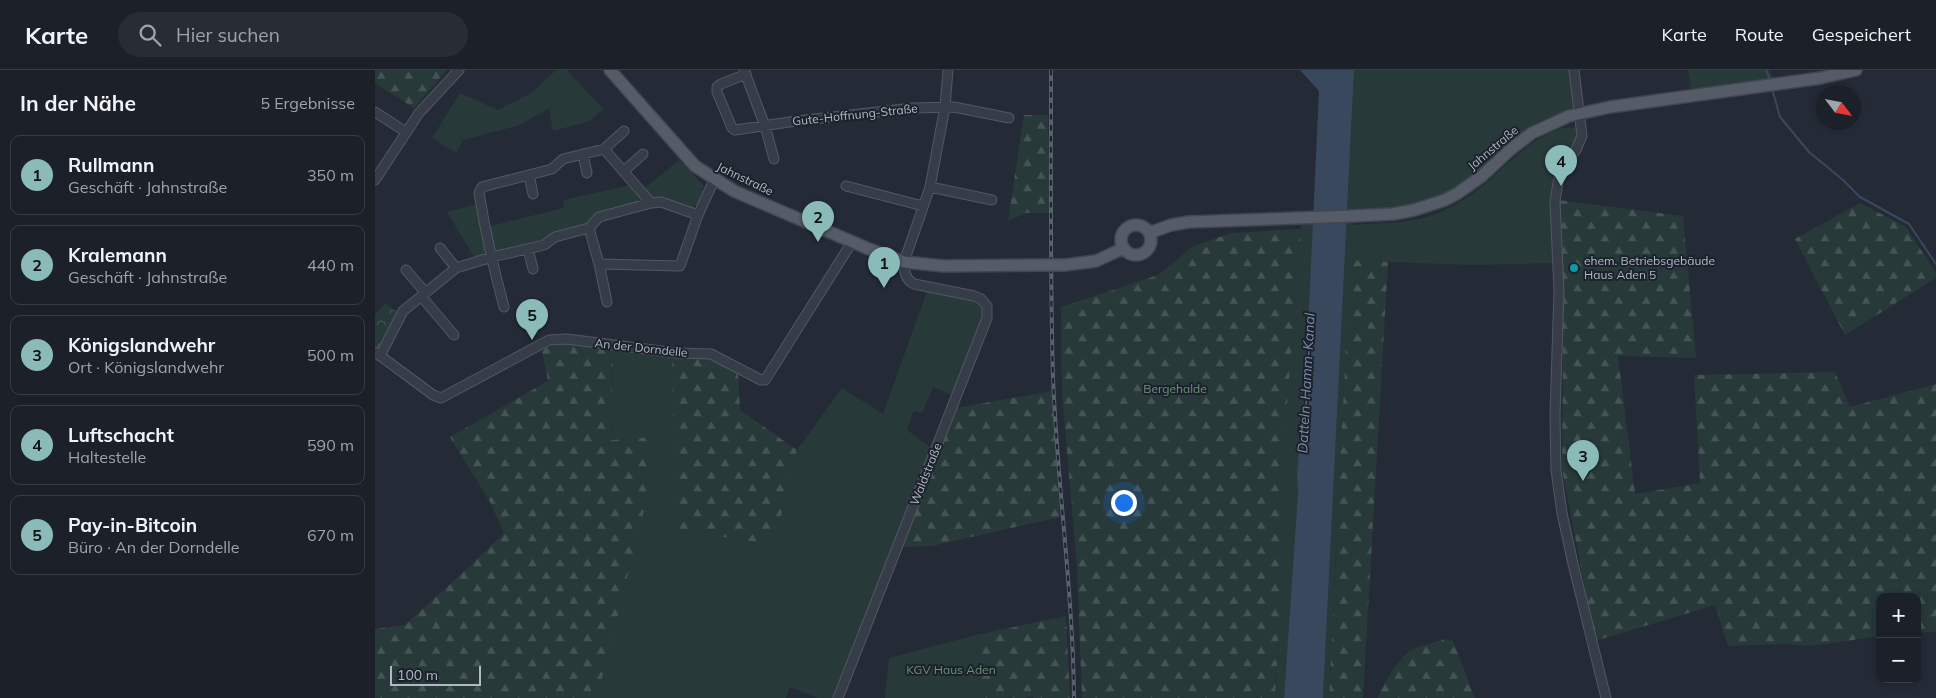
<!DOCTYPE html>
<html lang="de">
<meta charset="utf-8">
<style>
body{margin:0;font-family:Mulish,sans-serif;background:#282d35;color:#f1f3f6}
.controls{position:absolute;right:15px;bottom:15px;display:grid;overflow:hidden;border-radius:10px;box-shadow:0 2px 8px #0003}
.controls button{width:45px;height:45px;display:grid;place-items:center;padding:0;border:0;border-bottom:1px solid #393e46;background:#1b2029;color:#f1f3f6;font:25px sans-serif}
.compass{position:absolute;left:1441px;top:15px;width:45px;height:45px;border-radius:50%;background:#1b2029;box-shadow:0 2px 8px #0003;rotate:122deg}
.scale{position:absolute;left:15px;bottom:12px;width:91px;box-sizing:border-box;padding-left:5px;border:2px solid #b2b8c4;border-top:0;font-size:14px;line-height:18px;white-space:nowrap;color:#b2b8c4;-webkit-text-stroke:4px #1c222c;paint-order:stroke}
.you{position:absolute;left:748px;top:432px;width:18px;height:18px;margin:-12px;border:4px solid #fff;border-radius:50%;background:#1a73e8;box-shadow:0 0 0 8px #1a73e833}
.badge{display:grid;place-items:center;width:32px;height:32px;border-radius:50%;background:#8bbbb9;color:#111;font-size:16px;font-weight:700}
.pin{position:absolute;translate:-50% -41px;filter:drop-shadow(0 1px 2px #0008)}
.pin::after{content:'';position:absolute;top:26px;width:18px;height:15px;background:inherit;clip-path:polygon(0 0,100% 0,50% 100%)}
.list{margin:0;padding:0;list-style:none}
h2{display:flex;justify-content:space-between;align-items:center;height:65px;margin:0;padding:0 20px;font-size:21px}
h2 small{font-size:16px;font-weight:400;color:#a0a3a8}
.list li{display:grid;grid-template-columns:32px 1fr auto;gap:15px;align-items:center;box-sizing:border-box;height:80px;margin:0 10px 10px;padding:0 10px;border:1px solid #393e46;border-radius:10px}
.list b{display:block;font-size:19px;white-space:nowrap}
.list p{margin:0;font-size:16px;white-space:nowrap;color:#a0a3a8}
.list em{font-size:16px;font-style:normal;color:#a0a3a8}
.icon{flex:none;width:28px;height:28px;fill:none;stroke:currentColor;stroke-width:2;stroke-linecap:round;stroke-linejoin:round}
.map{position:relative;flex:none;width:1561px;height:628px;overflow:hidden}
header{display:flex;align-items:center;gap:30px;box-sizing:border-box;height:70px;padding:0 25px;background:#1b2029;border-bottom:1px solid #393e46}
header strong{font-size:24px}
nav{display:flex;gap:28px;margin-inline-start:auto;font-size:18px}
.search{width:350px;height:45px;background:#282d35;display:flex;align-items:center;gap:12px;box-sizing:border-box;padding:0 18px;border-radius:28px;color:#a0a3a8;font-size:19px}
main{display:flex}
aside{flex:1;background:#1b2029}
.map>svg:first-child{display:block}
.green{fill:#28393a}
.forest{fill:url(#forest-firs)}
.park{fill:url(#park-crowns)}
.water{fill:#3a485e}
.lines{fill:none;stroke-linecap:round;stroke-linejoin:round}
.stream{stroke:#3a485e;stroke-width:2}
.minor-casing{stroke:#525862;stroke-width:11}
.major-casing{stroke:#404651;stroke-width:14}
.minor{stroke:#373d48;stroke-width:9}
.major{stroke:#555c67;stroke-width:11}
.rail-casing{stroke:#59616e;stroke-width:4}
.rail{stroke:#1c222c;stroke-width:2;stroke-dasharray:5.5;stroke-linecap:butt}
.major-bridge-casing{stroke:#404651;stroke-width:14;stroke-linecap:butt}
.major-bridge{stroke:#555c67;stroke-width:11}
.culture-dot{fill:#0f9aa8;stroke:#1c222c;stroke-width:2}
.labels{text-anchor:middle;stroke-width:4;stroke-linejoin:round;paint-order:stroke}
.street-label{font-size:12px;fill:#b2b8c4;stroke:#1c222c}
.poi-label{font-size:12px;fill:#b2b8c4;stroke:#1c222c;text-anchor:start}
.park-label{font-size:12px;fill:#6c9276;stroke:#1c222c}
.water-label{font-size:14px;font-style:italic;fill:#7c8ea9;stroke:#1c222c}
</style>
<header>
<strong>Karte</strong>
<div class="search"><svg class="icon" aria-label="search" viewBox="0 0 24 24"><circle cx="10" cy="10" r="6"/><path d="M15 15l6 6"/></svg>Hier suchen</div>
<nav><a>Karte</a><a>Route</a><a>Gespeichert</a></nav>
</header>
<main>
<aside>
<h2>In der Nähe<small>5 Ergebnisse</small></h2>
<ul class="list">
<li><span class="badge">1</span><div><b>Rullmann</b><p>Geschäft · Jahnstraße</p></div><em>350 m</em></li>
<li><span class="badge">2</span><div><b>Kralemann</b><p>Geschäft · Jahnstraße</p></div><em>440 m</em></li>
<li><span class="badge">3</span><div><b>Königslandwehr</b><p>Ort · Königslandwehr</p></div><em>500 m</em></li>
<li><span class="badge">4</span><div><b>Luftschacht</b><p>Haltestelle</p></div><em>590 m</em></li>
<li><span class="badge">5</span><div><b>Pay-in-Bitcoin</b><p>Büro · An der Dorndelle</p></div><em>670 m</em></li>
</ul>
</aside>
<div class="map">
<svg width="1561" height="628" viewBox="0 0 1561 628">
<defs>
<pattern id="forest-firs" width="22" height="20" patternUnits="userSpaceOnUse" patternTransform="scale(1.25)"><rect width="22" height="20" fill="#28393a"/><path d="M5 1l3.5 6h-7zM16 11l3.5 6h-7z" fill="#455455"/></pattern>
<pattern id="park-crowns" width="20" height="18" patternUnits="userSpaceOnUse" patternTransform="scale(1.25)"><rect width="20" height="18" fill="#28393a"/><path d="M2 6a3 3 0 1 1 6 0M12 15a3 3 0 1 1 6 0" fill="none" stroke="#455455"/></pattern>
</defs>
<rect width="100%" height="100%" fill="#242b37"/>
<path class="green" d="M181,0h11l36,39 -13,12 -37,10 -4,-22 -32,17 -54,14 -7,13 -24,-15 28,-45 38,17 35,-18z
M979,0h217l6,39c-12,4 -25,7 -37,12 -30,15 -50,45 -77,63 -34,22 -71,26 -111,27v14c21,-2 42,-1 62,-5 23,-4 47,-17 65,-31 24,-19 66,-69 99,-61l1,8 -7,15 -11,8 -9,19v85l-77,2 -125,-4 -21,437h-6z
M1313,0h81l4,9 -82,11z
M304,90l25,26 -6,17 -6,5 -38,-9 -10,-10z
M256,115l12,12 -4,6 -42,12 -11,10 -42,15 -48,13 -6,-27 74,-18 -1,-8z
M103,134l10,49 -14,4 -27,-45z
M939,142l-8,160 -9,102 1,18 -14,206h-9l7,-114v-115l20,-255z
M552,221l49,9 6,6 2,9 -30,81 -21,-9 -11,26 -8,-2 -7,19 26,19 -99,249h-17l-27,-11 -4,11h-189l57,-260 -43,2 2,-92 59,7 102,190 23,-95 45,-62 41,26z
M601,565l6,63h-97l4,-40z"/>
<path class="forest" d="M0,0h72l-33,38 -39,-25z
M649,45h24l1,98h-23l-18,8z
M1183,130l125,16 13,142 -78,-2 17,138 65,-11 -6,-108 141,-3 15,35 86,-23v248l-19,1v-36h-37v39l-70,10 -24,-2 -58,2 -13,-41 -120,36 -33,-172 1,-114 -5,-115z
M1485,133l46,24 30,46v5l-91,57 -50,-96z
M926,159l-19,240v115l-7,114h-193l-5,-132 -15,-172 -1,-87 97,-32 34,-28 39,-14z
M975,190l38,2 -25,436h-34z
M174,270l64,8 -2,92 43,-3 -8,66 -49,195h-222v-69l30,-4 66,-60 33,-32 -14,-31 -40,-65 98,-56 -7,-36z
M297,285l40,2 26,14 2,39 57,40 -23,95 -99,-16z
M677,321l8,126 -128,29 -31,1 55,-139z
M691,546l4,82h-37v-2l-10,2h-41l-6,-63z
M1070,569l8,2 22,57h-97c5,-13 21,-41 33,-48 10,-5 24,-7 34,-11z"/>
<path class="park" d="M10,233l13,10 -19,35 -4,-3v-30z"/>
<path class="water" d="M925,0h54l-31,628h-39l14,-206 -1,-18 9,-102 13,-281z"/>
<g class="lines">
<path class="stream" d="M1391,0l3,7
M1398,22l7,25 29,35 34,28 17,17 49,27 27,40"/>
<g class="minor-casing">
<path id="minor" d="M369,0l21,56 9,33
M1199,0l8,66 -6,14 -11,13 -6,13 -4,26 4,88 -4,125 1,55 6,43 11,51 33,134
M371,4l-25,10 -4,3v5l15,36 3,2 61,-9 117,-13 41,-1 55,11
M0,42l31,20
M229,79l20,-18
M208,84l4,19
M249,101l19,-17
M154,105l4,19
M0,110l44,-67 40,-43
M471,116l77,20
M555,117l62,13
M323,145l16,-35
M65,178l16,20
M153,179l5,20
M224,194l8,38
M31,200l19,22
M46,226l33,39
M129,237c-10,-37 -19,-77 -25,-114l3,-6 70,-18 11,-10 41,-10 47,54
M0,282l58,43 8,3 108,-58 18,-1 110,14 34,1 50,26h4l87,-138
M5,286l23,-45 53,-43 36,-11 52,-12 11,-8 34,-9 10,-11 52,-14 10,-1 37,13 -18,51 -81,-2 -10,-36
M463,628l149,-380v-12l-6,-7 -7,-3 -60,-12c-9,-5 -10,-13 -10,-22l26,-75 15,-80 3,-37"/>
</g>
<g class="major-casing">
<path id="major" d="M235,0l85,96 39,25 135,58 35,13 40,4 103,-1
M746 170a15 15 0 1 1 30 0a15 15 0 1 1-30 0Z
M774,163l22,-8 17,-3 165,-6 40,-2 21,-4 31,-10 13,-7 24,-17 29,-27 21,-16 37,-17 41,-9 211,-29 35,-8
M690,195l31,-4 28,-13"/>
</g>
<use href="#minor" class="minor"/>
<use href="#major" class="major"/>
<g class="rail-casing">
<path id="rail" d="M676,0c0,102 -1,205 2,307 4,107 20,214 21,321"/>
</g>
<use href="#rail" class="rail"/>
<g class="major-bridge-casing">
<path id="major-bridge" d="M672,195h18"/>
</g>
<use href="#major-bridge" class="major-bridge"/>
</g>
<circle class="culture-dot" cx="1199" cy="198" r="5"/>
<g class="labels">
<g class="street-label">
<text transform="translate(480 45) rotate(-6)" y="4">Gute-Hoffnung-Straße</text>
<text transform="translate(1118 78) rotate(-40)" y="4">Jahnstraße</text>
<text transform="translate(370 109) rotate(26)" y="4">Jahnstraße</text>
<text transform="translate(266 278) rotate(6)" y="4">An der Dorndelle</text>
<text transform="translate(551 404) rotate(-68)" y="4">Waldstraße</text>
</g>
<g class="poi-label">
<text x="1209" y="195">ehem. Betriebsgebäude<tspan x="1209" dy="14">Haus Aden 5</tspan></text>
</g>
<g class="park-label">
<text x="800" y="323">Bergehalde</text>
<text x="576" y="604">KGV Haus Aden</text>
</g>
<g class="water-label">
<text transform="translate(931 313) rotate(-87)" y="5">Datteln-Hamm-Kanal</text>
</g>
</g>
</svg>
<div class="controls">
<button>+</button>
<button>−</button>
</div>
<svg class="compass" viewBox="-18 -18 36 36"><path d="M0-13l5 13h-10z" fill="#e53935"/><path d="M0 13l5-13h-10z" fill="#a0a3a8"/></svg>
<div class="scale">100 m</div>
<div class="you"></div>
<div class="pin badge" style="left:509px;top:218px">1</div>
<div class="pin badge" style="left:443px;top:172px">2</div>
<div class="pin badge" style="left:1208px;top:411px">3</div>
<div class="pin badge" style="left:1186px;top:116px">4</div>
<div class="pin badge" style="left:157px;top:270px">5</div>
</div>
</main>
